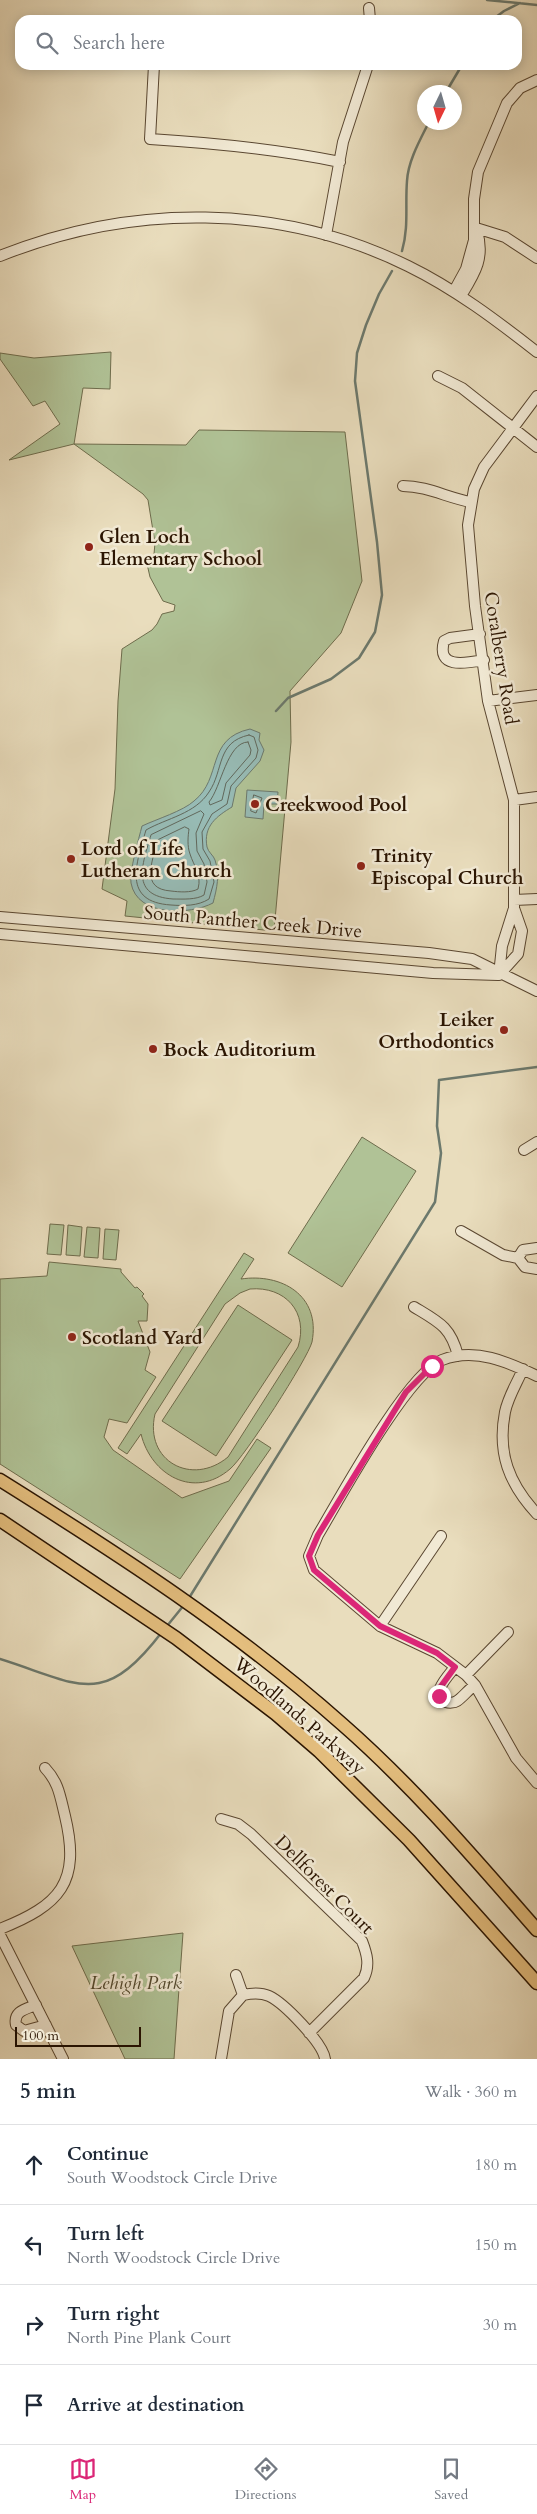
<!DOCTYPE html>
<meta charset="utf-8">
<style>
body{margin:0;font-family:Cardo,serif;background:#f2f2f3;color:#1f2937}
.compass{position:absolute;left:417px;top:85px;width:45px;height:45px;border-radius:50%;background:#fff;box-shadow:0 2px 12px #0003;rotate:185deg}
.scale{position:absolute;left:15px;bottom:12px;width:126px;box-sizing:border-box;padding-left:5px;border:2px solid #2b1502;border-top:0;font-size:14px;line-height:18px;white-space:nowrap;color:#2b1502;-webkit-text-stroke:4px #f1e9d4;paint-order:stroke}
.stop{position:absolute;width:15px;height:15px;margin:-11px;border:4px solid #db2777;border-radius:50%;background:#fff}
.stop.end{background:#db2777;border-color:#fff;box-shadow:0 1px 5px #0008}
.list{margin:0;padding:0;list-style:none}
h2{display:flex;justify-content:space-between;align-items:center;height:65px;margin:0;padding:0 20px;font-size:21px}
h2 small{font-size:16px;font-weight:400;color:#747a83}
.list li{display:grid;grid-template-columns:32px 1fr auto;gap:15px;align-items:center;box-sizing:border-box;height:80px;padding:0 20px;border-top:1px solid #e0e1e3}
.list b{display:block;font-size:19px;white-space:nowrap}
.list p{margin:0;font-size:16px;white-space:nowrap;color:#747a83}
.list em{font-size:16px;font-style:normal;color:#747a83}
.icon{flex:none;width:28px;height:28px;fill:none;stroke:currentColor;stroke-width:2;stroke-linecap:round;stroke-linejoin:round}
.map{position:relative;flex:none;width:537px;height:2059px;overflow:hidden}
.search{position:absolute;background:#fff;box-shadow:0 2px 12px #0003;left:15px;right:15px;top:15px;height:55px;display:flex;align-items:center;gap:12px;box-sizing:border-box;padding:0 18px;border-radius:15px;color:#747a83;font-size:19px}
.sheet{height:385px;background:#fff}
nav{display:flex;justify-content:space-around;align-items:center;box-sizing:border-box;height:70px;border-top:1px solid #e0e1e3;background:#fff;font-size:14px;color:#747a83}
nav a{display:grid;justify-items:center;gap:2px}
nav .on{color:#db2777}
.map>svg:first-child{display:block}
.green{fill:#b0c296;stroke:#6e6c4c;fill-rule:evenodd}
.water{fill:#97bbb5;stroke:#6c796d}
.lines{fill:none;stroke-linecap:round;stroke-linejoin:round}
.shore{stroke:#61685c;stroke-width:1}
.stream{stroke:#6c796d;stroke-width:2.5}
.minor-casing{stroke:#5a4731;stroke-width:12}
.major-casing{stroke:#2b1502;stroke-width:15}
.minor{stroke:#f1e9d4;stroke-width:10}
.major{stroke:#e4be7e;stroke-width:12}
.route{stroke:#db2777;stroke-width:6}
.poi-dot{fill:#8f2418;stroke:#f1e9d4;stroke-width:2}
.labels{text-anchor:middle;stroke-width:5;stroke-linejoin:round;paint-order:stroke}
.poi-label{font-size:19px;font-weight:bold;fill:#2b1502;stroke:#f1e9d4;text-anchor:start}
.street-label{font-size:19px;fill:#2b1502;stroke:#f1e9d4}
.park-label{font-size:19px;font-style:italic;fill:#53492e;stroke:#f1e9d4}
</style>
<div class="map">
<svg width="537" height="2059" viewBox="0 0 537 2059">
<rect width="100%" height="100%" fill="#e9ddbd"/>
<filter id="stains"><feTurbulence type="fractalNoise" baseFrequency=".004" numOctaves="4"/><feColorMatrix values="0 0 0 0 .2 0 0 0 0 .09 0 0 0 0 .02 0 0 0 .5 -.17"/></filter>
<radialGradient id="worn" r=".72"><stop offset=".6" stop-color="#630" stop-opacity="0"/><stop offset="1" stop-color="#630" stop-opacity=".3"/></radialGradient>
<path class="green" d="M111,352l-1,37 -27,-1 -9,56 112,1 13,-15 146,2 17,149 -21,52 -51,58 1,51 -17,189 -149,-15 2,-15 -25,-12 13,-100 3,-88 4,-52 30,-19 5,-6 5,-10 12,-3 1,-6 -12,-4 -13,-24 -3,-13 7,-10 1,-11 -7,-43 -5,-6 -69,-50 -65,16 51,-36 -15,-23 -12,5 -33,-47v-6l34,5z
M362,1137l54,34 -74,116 -54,-34z
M50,1224l14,1 -3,30 -14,-1z
M68,1225l14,2 -2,29 -14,-1z
M87,1227l13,1 -2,30 -14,-1z
M105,1229l14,1 -3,30 -13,-1z
M244,1253l10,6 -13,20c40,-6 80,16 71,63 -4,16 -68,116 -82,127 -36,31 -79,6 -89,-35l-14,20 -9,-6zM250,1289c35,-3 59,23 48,58l-70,110c-36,30 -84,4 -73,-43l70,-110 15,-11z
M49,1262l72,7v3l14,16 2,-1 7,7 -2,2 6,8 -1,17h-9l12,31 -5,18 11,7 -29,46 -18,-4 -5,18 9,13 69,48 47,-17 28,-42 14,9 -91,131 -180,-115v-185l47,-3z
M238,1305l54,35 -76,116 -54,-35z
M183,1933l-9,126h-49l-53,-113z"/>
<path class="water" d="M250,729l10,4 -1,7 5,10 -4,11 -24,27 -4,19c-15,9 -29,19 -25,40 1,5 7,9 8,13 5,15 2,28 -2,43 -23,12 -76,14 -82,-20 -2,-11 8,-45 11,-57 15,-7 41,-15 52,-25 29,-23 11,-62 56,-72z
M247,790l31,2 -1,12h-13l-1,15 -18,-2z"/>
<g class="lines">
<path class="shore" d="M249,735l5,2 4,13 -2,8 -25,28 -4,18 -15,10 -10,18 1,17 7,12 4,21 -5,17c-11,7 -25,7 -38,6 -49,-3 -35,-41 -25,-75 21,-12 49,-16 63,-38 15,-22 7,-50 40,-57z
M248,742l3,8 -1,5 -24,28 -4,17 -12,5 -1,-3c12,-14 18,-60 39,-60z
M254,795l8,3 -6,15 -5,-2z
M201,811l3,3 -8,19 1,18 7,13 3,18 -3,13c-8,5 -21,4 -31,4 -43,-3 -31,-34 -22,-64z
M185,827l4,2c-1,7 -2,17 1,25 4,13 12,20 8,35 -7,4 -19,3 -27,2 -31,-2 -19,-29 -13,-51z"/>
<path class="stream" d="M487,0l50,5
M492,20l12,-9 16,-8
M446,92l16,-27
M402,251c7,-24 3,-46 5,-70 1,-20 13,-41 22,-59
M276,711l12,-13 43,-19 28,-21 16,-26 7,-37 -5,-53 -22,-161 2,-28 9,-28 13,-31 13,-23
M189,1598l246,-396 6,-49 -4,-27 2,-46 98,-13
M167,1626l17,-21
M0,1659c80,25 102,51 162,-27"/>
<g class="minor-casing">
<path id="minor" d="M369,8l1,12
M154,65l-4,74c65,4 126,10 190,23
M476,228l29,9 32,21
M326,235l17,-93 25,-77
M0,256c132,-53 280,-53 408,10 47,23 88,54 129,86
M454,291l12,-22 8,-29v-41l4,-27 29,-69 13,-15 17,-8
M461,296c14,-23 24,-38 16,-65
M438,376l24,12 75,59
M403,486c24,0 45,12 68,16
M480,634l-30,4 -6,3c-8,29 23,22 40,19
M488,701l49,-6
M514,800l23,-3
M514,900l23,-1
M0,917l429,36 43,6 65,32
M0,934l433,39 65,2
M499,975l19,-21 4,-23 -8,-23v-108l-26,-99 -13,-95 -7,-81 6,-36 10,-22 53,-71
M499,975l3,-29 12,-38
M524,1150l13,-8
M461,1231l42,24 15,3 7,9 12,2
M518,1258l5,-8 14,-2
M414,1307c25,15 37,20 44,49
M523,1369c-6,14 -15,28 -18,43 -8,41 4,72 32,102
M537,1376c-29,-14 -62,-29 -95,-16 -35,14 -102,138 -124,175l-9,21 5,14 66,56 57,27 29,22 9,10 41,73 21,25
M380,1626l61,-90
M455,1667c-6,8 -27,29 -9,35 3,1 8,1 11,-1 6,-4 11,-11 18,-16
M466,1675l42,-43
M221,1819l17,5 13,10 111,107c5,13 8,24 2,37l-55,55
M0,1929c60,-24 81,-46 65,-113 -5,-20 -6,-33 -20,-48
M0,1935l63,124
M236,1975l7,20
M243,1995c9,-2 17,-3 26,1 15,7 54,47 56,63
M36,2005c-10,4 -23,6 -20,20l8,6 22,-6
M221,2059l8,-48 14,-16"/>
</g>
<g class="major-casing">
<path id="major" d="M0,1480c120,75 236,150 342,244 71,62 133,135 195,206
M0,1520l176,118 100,76 43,37 90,89 128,143"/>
</g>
<use href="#minor" class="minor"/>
<use href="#major" class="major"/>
</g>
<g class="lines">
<path class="route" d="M432,1366l-26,26 -88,143 -9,21 5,14 66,56 57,27 18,14 -16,22v7"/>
</g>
<g class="poi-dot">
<circle cx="89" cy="547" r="5"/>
<circle cx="255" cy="804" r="5"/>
<circle cx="71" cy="859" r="5"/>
<circle cx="361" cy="866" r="5"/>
<circle cx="504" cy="1030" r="5"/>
<circle cx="153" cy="1049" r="5"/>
<circle cx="72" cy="1337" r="5"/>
</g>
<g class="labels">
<g class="poi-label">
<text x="99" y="543">Glen Loch<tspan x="99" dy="22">Elementary School</tspan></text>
<text x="265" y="811">Creekwood Pool</text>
<text x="81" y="855">Lord of Life<tspan x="81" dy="22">Lutheran Church</tspan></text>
<text x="371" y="862">Trinity<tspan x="371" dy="22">Episcopal Church</tspan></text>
<text x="494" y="1026" text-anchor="end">Leiker<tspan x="494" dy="22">Orthodontics</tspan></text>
<text x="163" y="1056">Bock Auditorium</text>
<text x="82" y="1344">Scotland Yard</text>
</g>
<g class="street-label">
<text transform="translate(502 658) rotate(81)" y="7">Coralberry Road</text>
<text transform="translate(253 921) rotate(5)" y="7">South Panther Creek Drive</text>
<text transform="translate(300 1715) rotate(41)" y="7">Woodlands Parkway</text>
<text transform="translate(325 1884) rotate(45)" y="7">Dellforest Court</text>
</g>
<g class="park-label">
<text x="136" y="1989">Lehigh Park</text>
</g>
</g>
<rect width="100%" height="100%" filter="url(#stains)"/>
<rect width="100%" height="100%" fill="url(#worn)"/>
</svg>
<svg class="compass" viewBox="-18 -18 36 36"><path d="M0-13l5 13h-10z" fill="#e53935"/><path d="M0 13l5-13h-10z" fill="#747a83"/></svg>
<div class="scale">100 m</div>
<div class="stop" style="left:432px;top:1366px"></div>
<div class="stop end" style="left:439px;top:1696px"></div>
<div class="search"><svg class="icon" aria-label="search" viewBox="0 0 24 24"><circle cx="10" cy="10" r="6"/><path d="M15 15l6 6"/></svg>Search here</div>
</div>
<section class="sheet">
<h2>5 min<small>Walk · 360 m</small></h2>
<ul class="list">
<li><svg class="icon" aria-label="ahead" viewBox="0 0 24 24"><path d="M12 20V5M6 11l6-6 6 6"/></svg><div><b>Continue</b><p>South Woodstock Circle Drive</p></div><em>180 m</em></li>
<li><svg class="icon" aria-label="left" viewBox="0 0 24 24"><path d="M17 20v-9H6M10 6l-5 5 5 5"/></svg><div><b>Turn left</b><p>North Woodstock Circle Drive</p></div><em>150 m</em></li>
<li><svg class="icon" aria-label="right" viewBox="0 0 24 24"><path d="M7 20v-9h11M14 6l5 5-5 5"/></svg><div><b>Turn right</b><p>North Pine Plank Court</p></div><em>30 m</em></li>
<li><svg class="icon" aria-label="arrive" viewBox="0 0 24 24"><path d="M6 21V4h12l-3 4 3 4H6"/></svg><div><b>Arrive at destination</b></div></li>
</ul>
</section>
<nav>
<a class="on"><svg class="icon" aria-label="map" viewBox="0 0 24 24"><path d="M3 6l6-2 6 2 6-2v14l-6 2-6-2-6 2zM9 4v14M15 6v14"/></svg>Map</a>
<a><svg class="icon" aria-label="directions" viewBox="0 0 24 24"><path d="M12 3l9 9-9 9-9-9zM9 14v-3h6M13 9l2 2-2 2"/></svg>Directions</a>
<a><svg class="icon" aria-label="saved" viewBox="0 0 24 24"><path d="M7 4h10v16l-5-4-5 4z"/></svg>Saved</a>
</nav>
